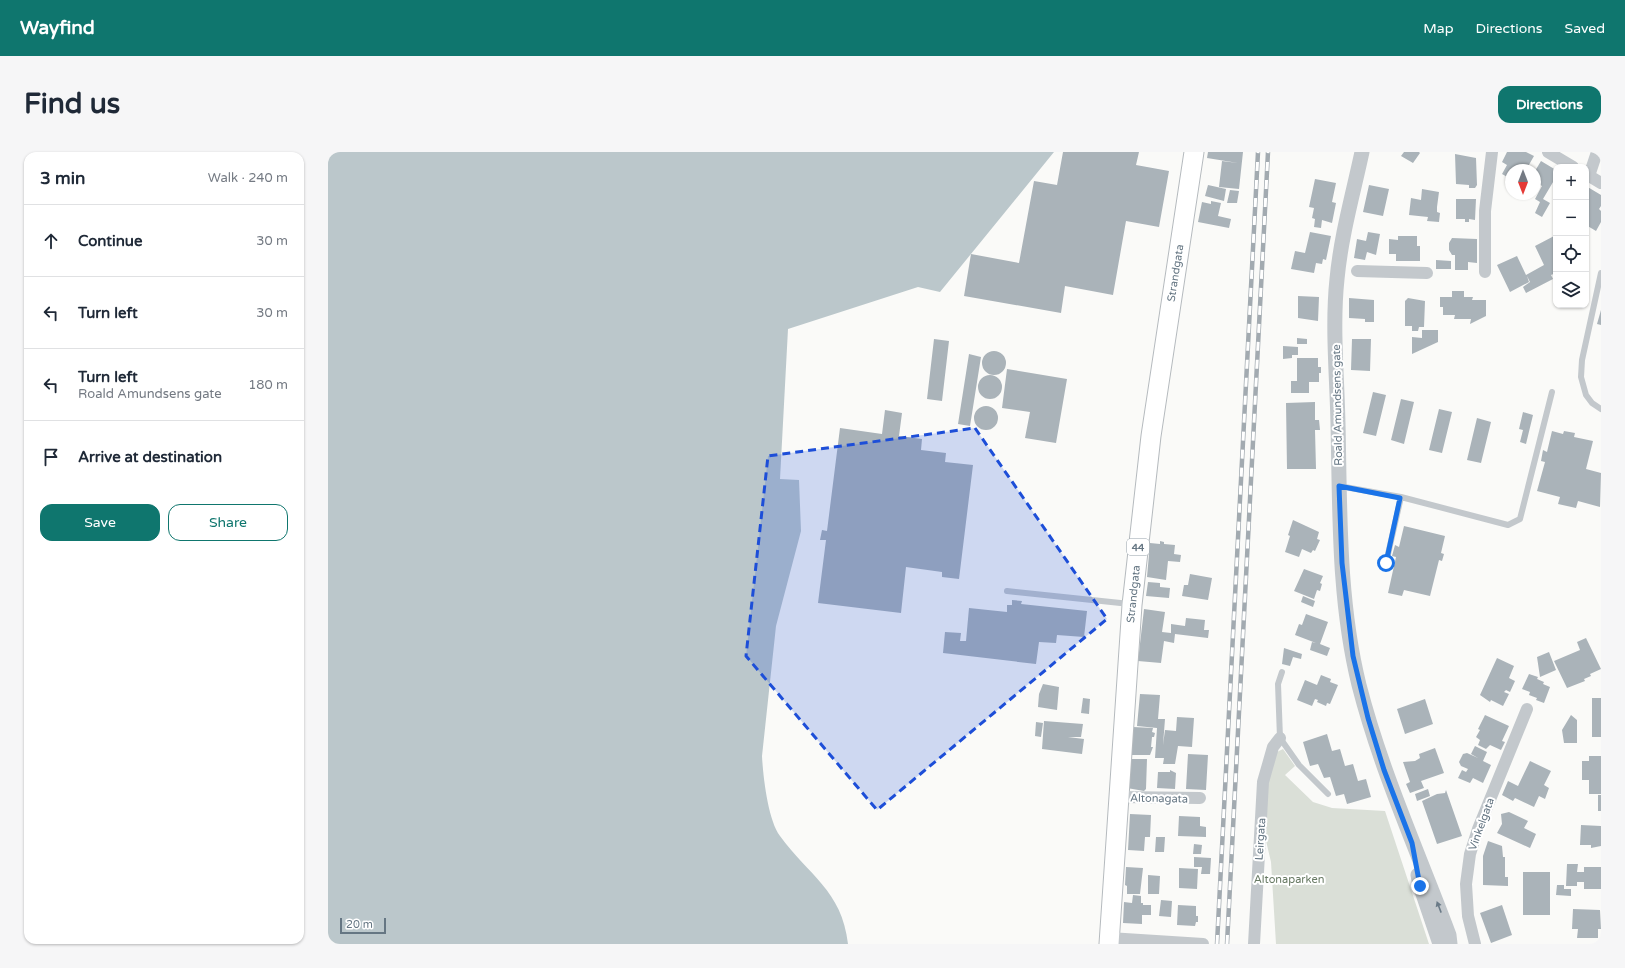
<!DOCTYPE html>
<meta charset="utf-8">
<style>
body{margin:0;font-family:"Varela Round",sans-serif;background:#f6f6f7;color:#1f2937}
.controls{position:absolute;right:12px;top:12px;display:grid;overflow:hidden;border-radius:8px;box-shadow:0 1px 3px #0004}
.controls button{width:36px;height:36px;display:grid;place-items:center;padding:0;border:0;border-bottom:1px solid #e0e1e3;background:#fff;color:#1f2937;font:20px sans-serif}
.compass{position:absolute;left:1177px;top:12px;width:36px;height:36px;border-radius:50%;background:#fff;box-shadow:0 1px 3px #0004;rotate:180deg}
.scale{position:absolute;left:12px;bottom:10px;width:46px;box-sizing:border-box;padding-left:4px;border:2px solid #657683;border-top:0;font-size:11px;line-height:14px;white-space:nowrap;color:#657683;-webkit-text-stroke:3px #fff;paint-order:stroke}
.stop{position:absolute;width:12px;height:12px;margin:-9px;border:3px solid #1a73e8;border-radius:50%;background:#fff}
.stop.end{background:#1a73e8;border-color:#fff;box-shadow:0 1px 4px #0008}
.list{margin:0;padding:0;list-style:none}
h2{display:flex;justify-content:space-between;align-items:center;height:52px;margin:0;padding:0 16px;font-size:17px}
h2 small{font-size:13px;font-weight:400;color:#747a83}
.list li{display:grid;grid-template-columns:26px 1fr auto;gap:12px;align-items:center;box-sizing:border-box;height:72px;padding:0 16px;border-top:1px solid #e0e1e3}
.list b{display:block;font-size:15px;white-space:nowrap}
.list p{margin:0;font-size:13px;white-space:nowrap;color:#747a83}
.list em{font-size:13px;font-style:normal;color:#747a83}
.actions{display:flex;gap:8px;padding:12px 16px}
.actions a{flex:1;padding:9px 0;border:1px solid #0f766e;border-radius:12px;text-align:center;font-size:14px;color:#0f766e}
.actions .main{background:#0f766e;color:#fff}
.icon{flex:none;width:22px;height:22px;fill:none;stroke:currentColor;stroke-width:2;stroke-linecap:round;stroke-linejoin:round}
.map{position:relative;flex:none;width:1273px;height:792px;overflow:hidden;border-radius:12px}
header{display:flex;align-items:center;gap:24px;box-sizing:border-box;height:56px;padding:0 20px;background:#0f766e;color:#fff}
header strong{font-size:19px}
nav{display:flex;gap:22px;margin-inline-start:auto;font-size:14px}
.intro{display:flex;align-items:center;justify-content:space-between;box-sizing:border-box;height:96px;padding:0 24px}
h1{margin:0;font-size:28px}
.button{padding:10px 18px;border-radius:12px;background:#0f766e;color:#fff;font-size:14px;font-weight:700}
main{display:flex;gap:24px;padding:0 24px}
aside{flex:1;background:#fff;border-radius:12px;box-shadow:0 1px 3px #0004}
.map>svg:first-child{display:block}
.green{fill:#dadfd7}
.water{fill:#bbc7cb}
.building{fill:#aab3b9}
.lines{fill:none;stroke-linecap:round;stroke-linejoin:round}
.primary-casing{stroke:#b5babe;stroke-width:21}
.service{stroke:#c3c8cc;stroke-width:6}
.minor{stroke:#c3c8cc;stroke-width:12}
.tertiary{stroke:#c3c8cc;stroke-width:15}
.primary{stroke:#fff;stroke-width:19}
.rail-casing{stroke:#a2aab0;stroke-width:4.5}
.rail{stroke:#fff;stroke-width:3;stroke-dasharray:9;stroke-linecap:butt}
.oneway{fill:#6a7a87}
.route{stroke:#1a73e8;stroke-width:5}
.marked{fill:#1d4ed8;fill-opacity:0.2;stroke:#1d4ed8;stroke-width:3;stroke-dasharray:8 5;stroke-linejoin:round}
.labels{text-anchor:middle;stroke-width:4;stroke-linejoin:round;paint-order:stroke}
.shield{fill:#fff;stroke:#939fa8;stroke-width:1}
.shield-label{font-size:10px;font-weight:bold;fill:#657683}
.street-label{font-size:11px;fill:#657683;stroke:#fff}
.park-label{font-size:11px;fill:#687a64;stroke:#fff}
</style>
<header>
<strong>Wayfind</strong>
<nav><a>Map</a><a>Directions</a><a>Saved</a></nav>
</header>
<div class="intro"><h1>Find us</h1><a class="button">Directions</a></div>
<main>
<aside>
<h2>3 min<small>Walk · 240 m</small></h2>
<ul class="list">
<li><svg class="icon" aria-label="ahead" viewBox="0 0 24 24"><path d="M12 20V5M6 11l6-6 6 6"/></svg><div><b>Continue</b></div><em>30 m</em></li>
<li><svg class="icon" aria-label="left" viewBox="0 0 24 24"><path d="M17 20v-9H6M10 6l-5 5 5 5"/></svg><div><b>Turn left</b></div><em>30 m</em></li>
<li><svg class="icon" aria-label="left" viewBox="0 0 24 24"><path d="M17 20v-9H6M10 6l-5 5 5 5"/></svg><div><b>Turn left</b><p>Roald Amundsens gate</p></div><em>180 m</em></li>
<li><svg class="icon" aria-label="arrive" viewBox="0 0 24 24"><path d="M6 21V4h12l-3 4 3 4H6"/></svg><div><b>Arrive at destination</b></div></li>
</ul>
<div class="actions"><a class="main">Save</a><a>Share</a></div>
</aside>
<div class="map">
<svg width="1273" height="792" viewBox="0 0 1273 792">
<rect width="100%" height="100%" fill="#fafaf8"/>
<path class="green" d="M955,597l12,17 -10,9 28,27 19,6 53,3 44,133h-153l-5,-82 -8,-34 5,-46 7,-29z"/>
<path class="water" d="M0,0h726l-114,140 -22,-5 -130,42 -8,150 19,1 2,51 -25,95 -14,130c1,20 6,64 18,80 28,39 62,54 68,108h-520z"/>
<path class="building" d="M735,0h76l-3,13 33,6 -10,56 -33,-6 -13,74 -48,-9 -4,27 -97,-17 7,-42 48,9 15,-82 23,4z
M880,0h35l-4,37 -20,-2 3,-26 16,2 -31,-5z
M1076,0h15l1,1 -7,10 -12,-7z
M1179,0h19l8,4 -8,14h-15v9l-9,-5 5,-9 -5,-3z
M1127,2l21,4 1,27 -2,3h-6v-3l-13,-1z
M1213,9l15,9v7l-13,22 7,4 -8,14 -7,-4 5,-11 -5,-3 7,-13 -7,-4v-11z
M987,27l21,4 -4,19 4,1 -4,20 -10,-3 -1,8 -7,-1 1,-8 -3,-1 2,-10 -5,-1z
M880,33l18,4 -2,12 -19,-5z
M1041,33l20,4 -6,27 -20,-4z
M1258,34l15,9v11l-2,3 2,2v11l-5,9 -10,-6z
M1094,37l17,3 -2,15v5l3,1 -1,9 -12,-1 1,-4 -19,-2 2,-17 10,2z
M902,38l9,1 -2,12h-10z
M1128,47h20l-1,21 -6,-1v3h-4v-3h-9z
M883,49l10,2 -3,13 13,3 -2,9 -31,-6 4,-20 9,2z
M982,80l21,4 -5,24 -3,-1 -1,5 -6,-1 -2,10 -23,-4 4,-18 10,2z
M1040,80l12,2 -4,21 -9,-3 -2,8 -11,-2 3,-19 9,2z
M1228,83v38l-5,2 2,4 -27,14 -3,-6 7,-5 -3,-6 2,6 -19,10 -13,-27 20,-9 9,19 18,-10 -9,-19z
M1070,84h19v10h3v15h-24v-7h-7v-15l9,1z
M1124,86l25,1v24l-9,-1v8h-13v-15h-3l-3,-5v-7z
M1108,108l15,1v8h-15z
M1124,139h12v6h9l-1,3h14v16l-16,8 1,-5h-17l1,-4h-12v-8h-3v-10h12z
M970,144l21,1 -1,24 -20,-3z
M1021,146l25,2v22h-9v-3l-16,-1z
M1080,146l17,3 -1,26h-5l-1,4h-6v-5h-7v-25z
M1273,158v15l-4,-1z
M1094,178h16v12l-26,12v-17l10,1z
M969,186l10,1v5h-10z
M606,187l15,2 -7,60 -15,-2z
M1024,187h19l-1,32 -19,-1z
M955,194l15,1v8h-6v3l-9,1z
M654 211a12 12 0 1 1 24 0a12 12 0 1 1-24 0Z
M641,202l12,3 -11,69 -12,-2z
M969,206h21v9h3v6h-2v9h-10v11h-18v-12h6z
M679,217l60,10 -11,64 -31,-5 5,-26 -28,-4z
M650 235a12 12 0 1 1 24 0a12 12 0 1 1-24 0Z
M1045,240l13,3 -10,41 -13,-3z
M1073,247l13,3 -10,42 -13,-4z
M987,250v18h4l1,10h-5l1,39h-29l-1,-66z
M646 266a12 12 0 1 1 24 0a12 12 0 1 1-24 0Z
M1111,257l13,3 -10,41 -13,-3z
M557,258l17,3 -3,23 23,3 -1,11 25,3 -1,9 28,3 -14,114 -17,-2v-5l-36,-5 -5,46 -83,-10 8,-63h-6l2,-10 5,1 13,-103 42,6z
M1195,260l10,3 -7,29 -6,-2 3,-12 -4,-1z
M1149,266l14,4 -10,41 -14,-3z
M1224,279l11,3 1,-3 11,2 -1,4 19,4 -7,28 15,4 -1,34 -22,-6 -2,7 -18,-4 2,-7 -23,-6 8,-29 -4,-1 2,-11 4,2z
M965,368l26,12 -2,7 3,1 -5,11 -2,-1 -2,3 -9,-4 -3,8 -14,-5 5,-16 -2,-1z
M1076,374l41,10 -4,17 3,1 -2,7 -3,-1 -9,36 -26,-6 -2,6 -14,-3 8,-36 -4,-1 3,-11 4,2z
M832,389l4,1v2l11,1 -1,9 7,1 -1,7 -12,-1 -2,19 -19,-3 3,-34 10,1z
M976,417l19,7 -3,7 2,1 -2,7 -3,-1 -3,9 -20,-8z
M862,422l22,4 -4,22 -26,-4 2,-11h4z
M820,430l12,1v4l10,1 -1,10 -23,-2z
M975,444l12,5 -2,6 -12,-5z
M684,448l10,1 -1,3 66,7 -3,26 -27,-2 -1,8 -17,-1 -3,22 -93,-11 2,-21 16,1 -1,8h6l3,-33 38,4v-7h5z
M816,457l21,3 -3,20 9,1v-9l14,2 1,-8 19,2 -1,10h5l-1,8 -33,-4 -1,9 -10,-2 -3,22 -23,-2z
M978,462l22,8 -8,22 10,4 -3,8 -17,-6 2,-8 4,1 -21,-8 4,-11 3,1z
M1258,486l15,31 -11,5 1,2 -7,3 1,2 -18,7 -13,-27 26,-11 -3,-8z
M956,496l18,6 -1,5 -8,-2 -3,9 -8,-2z
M1221,500l7,18 -16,7 -3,-20z
M1169,506l17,8 -5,12 6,3 -5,11 -4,-2 -2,2 5,2 -6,12 -12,-6 -1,2 -10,-7z
M1201,522l9,3 -1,2 7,3 -1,2 7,3 -6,16 -8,-3 1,-2 -8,-3 1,-3 -8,-3z
M993,523l10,4 -1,3 8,3 -8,19 -3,-1 -1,3 -9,-4 1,-2 -3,-1 -3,7 -15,-6 8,-20 12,5z
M715,532l16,3 -2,23 -19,-3 1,-13z
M812,542l20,1 -2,24h7l-2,26 2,-15 11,1 1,-14 17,1 -2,29 -14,-1 -3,18h-12l1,-6h-9l2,-30 -20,-2z
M755,546l7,1 -1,15 -8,-1z
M1264,546h9v39h-9z
M1097,547l8,25 -28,10 -8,-25z
M1157,563l24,11 -7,15 3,1 -4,8 -11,-5 -4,4 -8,-4 2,-5 -4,-3 4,-7 -2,-1z
M1243,563l6,5v23h-13l-2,-13z
M716,569l39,3 -2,13h-13l16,2 -2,15 -40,-5z
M708,570l7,1 -2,14 -6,-1z
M805,575l20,1 -1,4 3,1 -1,4h-2l-1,10h2l-3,8h-19z
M999,582l5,17 8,-2 5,17 8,-2 5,17 8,-2 5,18 -24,7 -3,-10 -8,2 -6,-19 -6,1 -6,-14 -8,2 -7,-24z
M1147,594l12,6 -4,9 8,4 -8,18 -10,-5 -3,5 -12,-5 4,-8 4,2 2,-3 -7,-3 -2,-4 4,-8 4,-1 11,5 -7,-4z
M1107,596l9,25 -23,8 3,7 -14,5 -4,-9 4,-2 -7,-20 12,-1 5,-3 -1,-4z
M860,602l20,1 -2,35 -20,-1z
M1261,604h12v38h-12v-14h-7v-19h7z
M801,607h18l-1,30 -2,2 -17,-3z
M1202,609l21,10 -7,14 5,3 -4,11 -6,-3 -5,11 -19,-9 -2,3 -11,-6 6,-14 10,5z
M842,618l6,3 -1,16 -18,-1 1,-16h12z
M1100,637l2,7 -13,5 -2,-7z
M1118,638l16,46 -25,8 -15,-43 15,-7 8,-1z
M1270,643h3v16h-3z
M1181,660l19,9 -4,7 12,6 -6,14 -33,-15 5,-9 -1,-10z
M802,662l21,1 -1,22h-5l-1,14 -16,-1z
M851,664l21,1v9l6,1v10l-28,-1z
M1253,673l20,1v20l-10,2v-3h-11z
M828,685h9l-1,15h-9z
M1160,689l14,5 1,11h2v20h3v9l-25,-1v-29z
M866,692l8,1 -1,9h-8z
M866,705l17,1 -1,16h-9l1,-7h-8z
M1239,712h11l-1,8h7v-5h17v22h-17v-7h-7v4h-11z
M798,715l17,1 -3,26h-13v-8l-2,-1z
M851,716l19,1 -1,20 -18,-1z
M1195,720h27v43h-27z
M820,723l12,1 -1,18h-11z
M1229,733h7v4h7v7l-15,-1z
M805,743l8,1v7h2v2h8v10h-9v9l-19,-1 1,-21 8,1z
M833,748l11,1 -1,16 -12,-1z
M850,753l18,1v10h2v6h-2l-1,4 -18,-1z
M1174,753l10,30 -21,8 -11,-30z
M1245,757l27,1 1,19h-3v9h-21l1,-9h-6z"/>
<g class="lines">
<g class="primary-casing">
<path id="primary" d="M781,792l23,-339 19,-169 43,-284"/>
</g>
<path class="service" d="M1273,121l-19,87 -1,17 5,18 6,8 9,6
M1011,334l62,11 107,28 12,-6 32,-127
M1058,411l15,-66
M679,439l123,13
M954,520l-4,12 2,54 19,27 29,29"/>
<path class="minor" d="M1220,0l25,15
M1258,22l15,9
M1261,24l8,-24
M1029,119l70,2
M1157,120v-61l7,-59
M790,645l82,1
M781,786l94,6
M926,792l9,-162 10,-35 7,-9
M1147,792l-7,-28 -2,-32 4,-30 8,-25 49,-120"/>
<path class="tertiary" d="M1034,0c-9,42 -21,84 -25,127 -5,47 0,97 1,145 2,86 0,176 21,261 22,86 59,167 90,250l1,9
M1090,723l2,10 20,59"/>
<use href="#primary" class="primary"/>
<g class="rail-casing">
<path id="rail" d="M889,792l41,-792
M899,792l41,-792"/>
</g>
<use href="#rail" class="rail"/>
</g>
<defs><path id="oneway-solid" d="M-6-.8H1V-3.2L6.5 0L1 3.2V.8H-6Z"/></defs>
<use class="oneway" href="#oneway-solid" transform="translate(1111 755) rotate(-111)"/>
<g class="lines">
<path class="route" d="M1058,411l14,-65 -61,-12 3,77 11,93 15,62 16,52 28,73 8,43"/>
</g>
<path class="marked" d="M647,276l132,191 -230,191 -131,-154 22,-200z"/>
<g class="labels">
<rect class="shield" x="799" y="387" width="22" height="16" rx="3"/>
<g class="shield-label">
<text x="810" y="399">44</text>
</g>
<g class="street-label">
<text transform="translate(847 121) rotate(-81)" y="4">Strandgata</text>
<text transform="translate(1009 253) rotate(-91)" y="4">Roald Amundsens gate</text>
<text transform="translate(805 442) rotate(-84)" y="4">Strandgata</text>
<text transform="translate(831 646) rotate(1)" y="4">Altonagata</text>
<text transform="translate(1153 672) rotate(-70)" y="4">Vinkelgata</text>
<text transform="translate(932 687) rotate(-86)" y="4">Leirgata</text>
</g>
<g class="park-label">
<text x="961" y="731">Altonaparken</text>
</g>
</g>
</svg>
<div class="controls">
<button>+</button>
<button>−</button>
<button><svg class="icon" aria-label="locate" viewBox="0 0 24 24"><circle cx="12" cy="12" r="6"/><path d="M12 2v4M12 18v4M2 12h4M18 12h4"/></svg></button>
<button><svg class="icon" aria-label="layers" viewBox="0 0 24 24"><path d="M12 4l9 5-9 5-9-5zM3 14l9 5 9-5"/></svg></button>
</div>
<svg class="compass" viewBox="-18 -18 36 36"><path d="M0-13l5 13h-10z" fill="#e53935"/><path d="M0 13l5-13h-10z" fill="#747a83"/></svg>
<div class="scale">20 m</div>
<div class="stop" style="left:1058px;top:411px"></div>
<div class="stop end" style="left:1092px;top:734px"></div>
</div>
</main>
